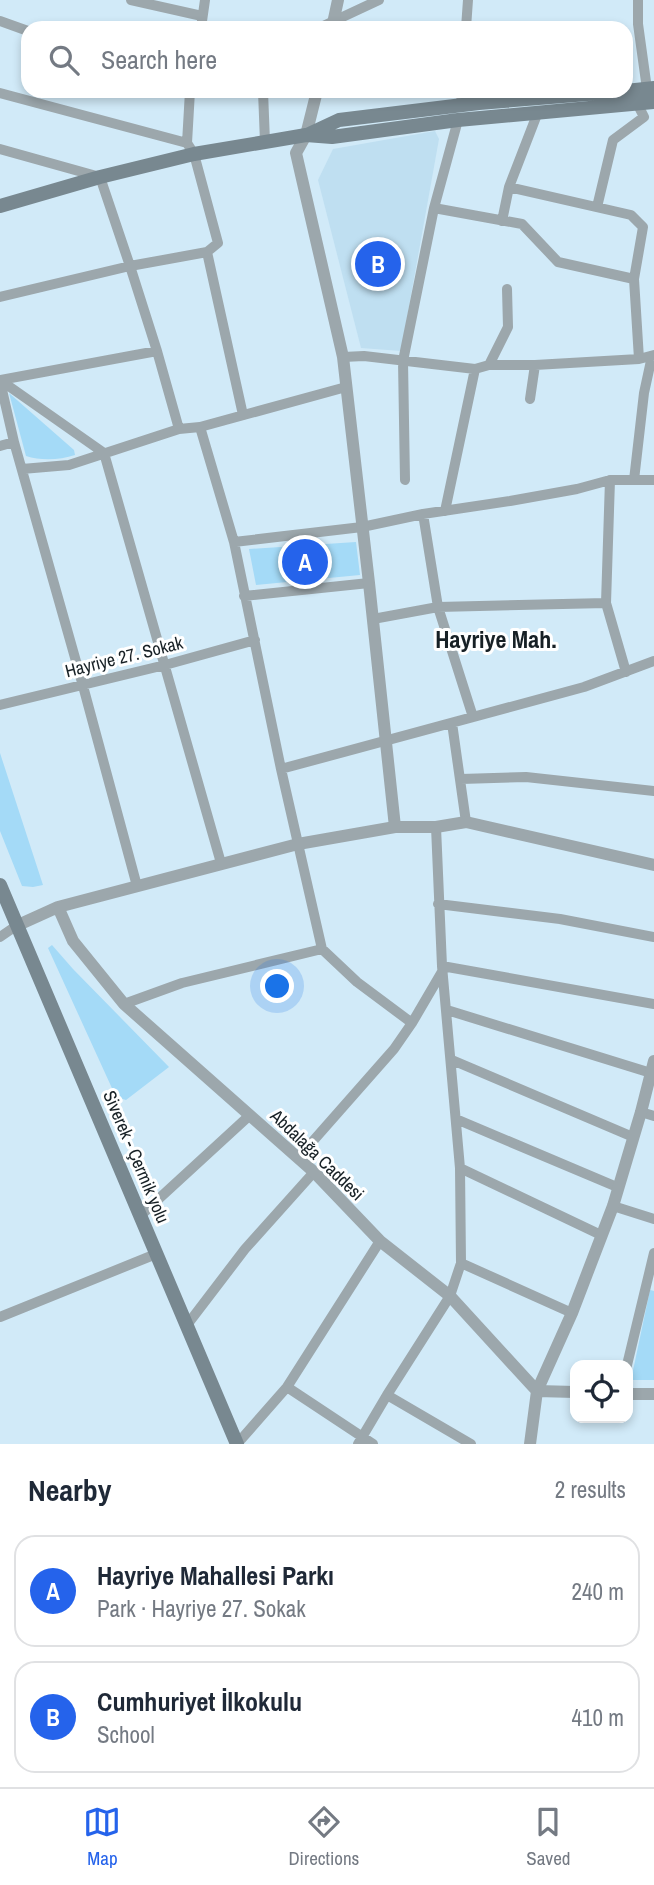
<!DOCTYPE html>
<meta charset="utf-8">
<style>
body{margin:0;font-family:"Archivo Narrow",sans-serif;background:#f2f2f3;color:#1f2937}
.controls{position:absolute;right:21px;bottom:21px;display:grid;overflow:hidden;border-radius:14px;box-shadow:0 4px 10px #0003}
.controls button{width:63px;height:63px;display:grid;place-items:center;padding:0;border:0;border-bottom:2px solid #e0e1e3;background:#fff;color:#1f2937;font:35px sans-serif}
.you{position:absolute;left:278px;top:987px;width:24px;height:24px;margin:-18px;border:5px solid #fff;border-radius:50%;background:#1a73e8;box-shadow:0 0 0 10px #1a73e833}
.badge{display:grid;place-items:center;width:46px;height:46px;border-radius:50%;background:#2563eb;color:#fff;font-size:23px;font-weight:700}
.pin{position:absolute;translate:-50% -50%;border:4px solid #fff;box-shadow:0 2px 7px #0006}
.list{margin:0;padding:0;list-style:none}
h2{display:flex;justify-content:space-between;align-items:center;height:91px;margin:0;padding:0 28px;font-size:30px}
h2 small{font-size:23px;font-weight:400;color:#747a83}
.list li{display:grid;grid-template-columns:46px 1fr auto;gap:21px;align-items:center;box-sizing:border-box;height:112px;margin:0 14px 14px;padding:0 14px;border:2px solid #e0e1e3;border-radius:21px}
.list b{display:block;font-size:26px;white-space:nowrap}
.list p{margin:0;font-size:23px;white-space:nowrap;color:#747a83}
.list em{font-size:23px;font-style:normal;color:#747a83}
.icon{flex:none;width:38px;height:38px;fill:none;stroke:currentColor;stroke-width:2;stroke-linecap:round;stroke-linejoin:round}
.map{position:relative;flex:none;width:654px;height:1444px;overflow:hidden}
.search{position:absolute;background:#fff;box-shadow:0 4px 10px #0003;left:21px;right:21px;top:21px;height:77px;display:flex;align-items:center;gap:18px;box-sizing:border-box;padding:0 24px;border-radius:21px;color:#747a83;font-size:26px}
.sheet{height:343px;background:#fff}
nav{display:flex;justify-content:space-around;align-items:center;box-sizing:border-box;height:98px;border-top:2px solid #e0e1e3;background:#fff;font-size:19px;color:#747a83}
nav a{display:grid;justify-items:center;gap:4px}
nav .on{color:#2563eb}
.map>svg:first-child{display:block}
.built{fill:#bfdff1}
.green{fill:#a4daf7}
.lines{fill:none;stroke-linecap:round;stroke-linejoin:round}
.minor{stroke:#9ca7ac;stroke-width:10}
.tertiary{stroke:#9ca7ac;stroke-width:12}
.secondary{stroke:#788890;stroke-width:14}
.labels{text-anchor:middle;stroke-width:6;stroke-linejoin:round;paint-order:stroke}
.street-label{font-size:18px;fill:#172025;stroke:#fff}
.district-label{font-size:24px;font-weight:bold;fill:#172025;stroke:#fff}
</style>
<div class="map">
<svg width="654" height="1444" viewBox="0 0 654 1444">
<rect width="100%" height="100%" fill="#d1eaf8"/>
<path class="built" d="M435,131l4,8 -38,212 -40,-3 -43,-168 15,-31z"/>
<path class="green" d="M9,393l65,57 1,5c-15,5 -34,6 -49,1z
M356,542l4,33 -104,10 -7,-36z
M0,753l43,132 -10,2 -11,-1 -22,-55z
M52,945l21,24 96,98 -43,33 -10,-3 -68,-149z
M650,1290l4,1v89h-23z"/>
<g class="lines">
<path class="minor" d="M131,0l71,16
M638,0v24l9,65
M0,21l28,10
M201,28l4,-28
M319,28l60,-28
M466,28l2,-28
M190,91l-3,52 7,11 24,89 -11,9
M263,91l2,51
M0,93l187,50
M461,105l1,-14
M458,120l-24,88 88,16 36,38 76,17
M0,149l100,28 30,89 77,-14 36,163
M509,187l122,28 12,12 -9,52 5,80
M597,207l16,-67 31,-23 -6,-12
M502,221l7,-34 29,-75
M0,297l130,-31 27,85
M343,357l21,-1 111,13 14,-4h46l104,-6 15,-4
M489,365l19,-38 -1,-38
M0,380l104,73 117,410
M0,380l157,-29 22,78
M0,381l14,61 69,244 54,200
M346,387l-146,40 34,115 47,227 41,180 35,33 55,41
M530,399l5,-34
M0,446l14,-4
M22,469l47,-4 110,-36 21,-2
M405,480l-2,-119 31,-153
M610,480l-4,123 20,69
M634,480l10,-87 8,-37
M445,511l30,-142
M423,514l15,93 35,110
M234,542l128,-15 61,-13 87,-13 67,-12 33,-9h44
M244,596l125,-13
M373,619l65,-12 168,-4
M0,705l165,-40 90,-25
M452,723l14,99
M281,769l303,-82 70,-26
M461,779l65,-2 128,14
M438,904l122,15 94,18
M0,937l16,-11
M442,966l212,38
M124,1004l58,-21 140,-34
M447,1010l204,63
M452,1060l181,77
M641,1112l13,4
M456,1119l161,68
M298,1158l96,-109 18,-26 31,-53
M460,1168l141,67
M613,1206l41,13
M140,1216l110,-101
M461,1263l111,50
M0,1317l156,-63
M187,1325l58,-76 69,-77
M627,1365l27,-112
M287,1387l86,57
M387,1395l63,-99 11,-33 -1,-95 -18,-202 -6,-139
M237,1444l50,-57 93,-146
M358,1444l29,-49 84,49"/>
<path class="tertiary" d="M332,28l6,-28
M317,91l-11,44 -10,18 47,204 26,226 26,244
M58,907l15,34 51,63 190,168 66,69 70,55 87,95 38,1
M16,926l42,-19 240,-63 97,-17h41l30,-5 188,43
M628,1394h26
M530,1444l7,-53 35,-78 41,-107 28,-94 13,-51"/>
<path class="secondary" d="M626,91l28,-3
M309,134l30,-14 140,-17 145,-12
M0,206l100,-29 94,-23 112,-19 26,2 126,-17 196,-18
M0,885l237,559"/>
</g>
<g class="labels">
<g class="street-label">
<text transform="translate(124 657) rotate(-14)" y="6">Hayriye 27. Sokak</text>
<text transform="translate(317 1155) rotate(44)" y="6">Abdalağa Caddesi</text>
<text transform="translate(136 1157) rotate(67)" y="6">Siverek - Çermik yolu</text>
</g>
<g class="district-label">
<text x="496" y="648">Hayriye Mah.</text>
</g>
</g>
</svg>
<div class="controls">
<button><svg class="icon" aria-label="locate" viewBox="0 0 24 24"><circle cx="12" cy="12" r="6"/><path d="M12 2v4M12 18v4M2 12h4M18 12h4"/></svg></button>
</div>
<div class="you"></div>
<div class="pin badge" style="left:305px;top:562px">A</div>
<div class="pin badge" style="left:378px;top:264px">B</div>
<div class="search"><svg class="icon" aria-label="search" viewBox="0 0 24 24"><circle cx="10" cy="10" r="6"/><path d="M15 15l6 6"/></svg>Search here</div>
</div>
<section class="sheet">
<h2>Nearby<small>2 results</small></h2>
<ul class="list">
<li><span class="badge">A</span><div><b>Hayriye Mahallesi Parkı</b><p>Park · Hayriye 27. Sokak</p></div><em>240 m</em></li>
<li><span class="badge">B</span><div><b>Cumhuriyet İlkokulu</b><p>School</p></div><em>410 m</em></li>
</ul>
</section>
<nav>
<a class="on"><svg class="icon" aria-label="map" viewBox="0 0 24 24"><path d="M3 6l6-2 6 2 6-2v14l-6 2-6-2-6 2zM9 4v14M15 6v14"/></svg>Map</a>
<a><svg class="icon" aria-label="directions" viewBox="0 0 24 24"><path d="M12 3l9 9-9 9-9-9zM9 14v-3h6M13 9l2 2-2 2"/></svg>Directions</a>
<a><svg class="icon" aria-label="saved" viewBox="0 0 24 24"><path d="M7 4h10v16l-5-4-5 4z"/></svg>Saved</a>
</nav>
